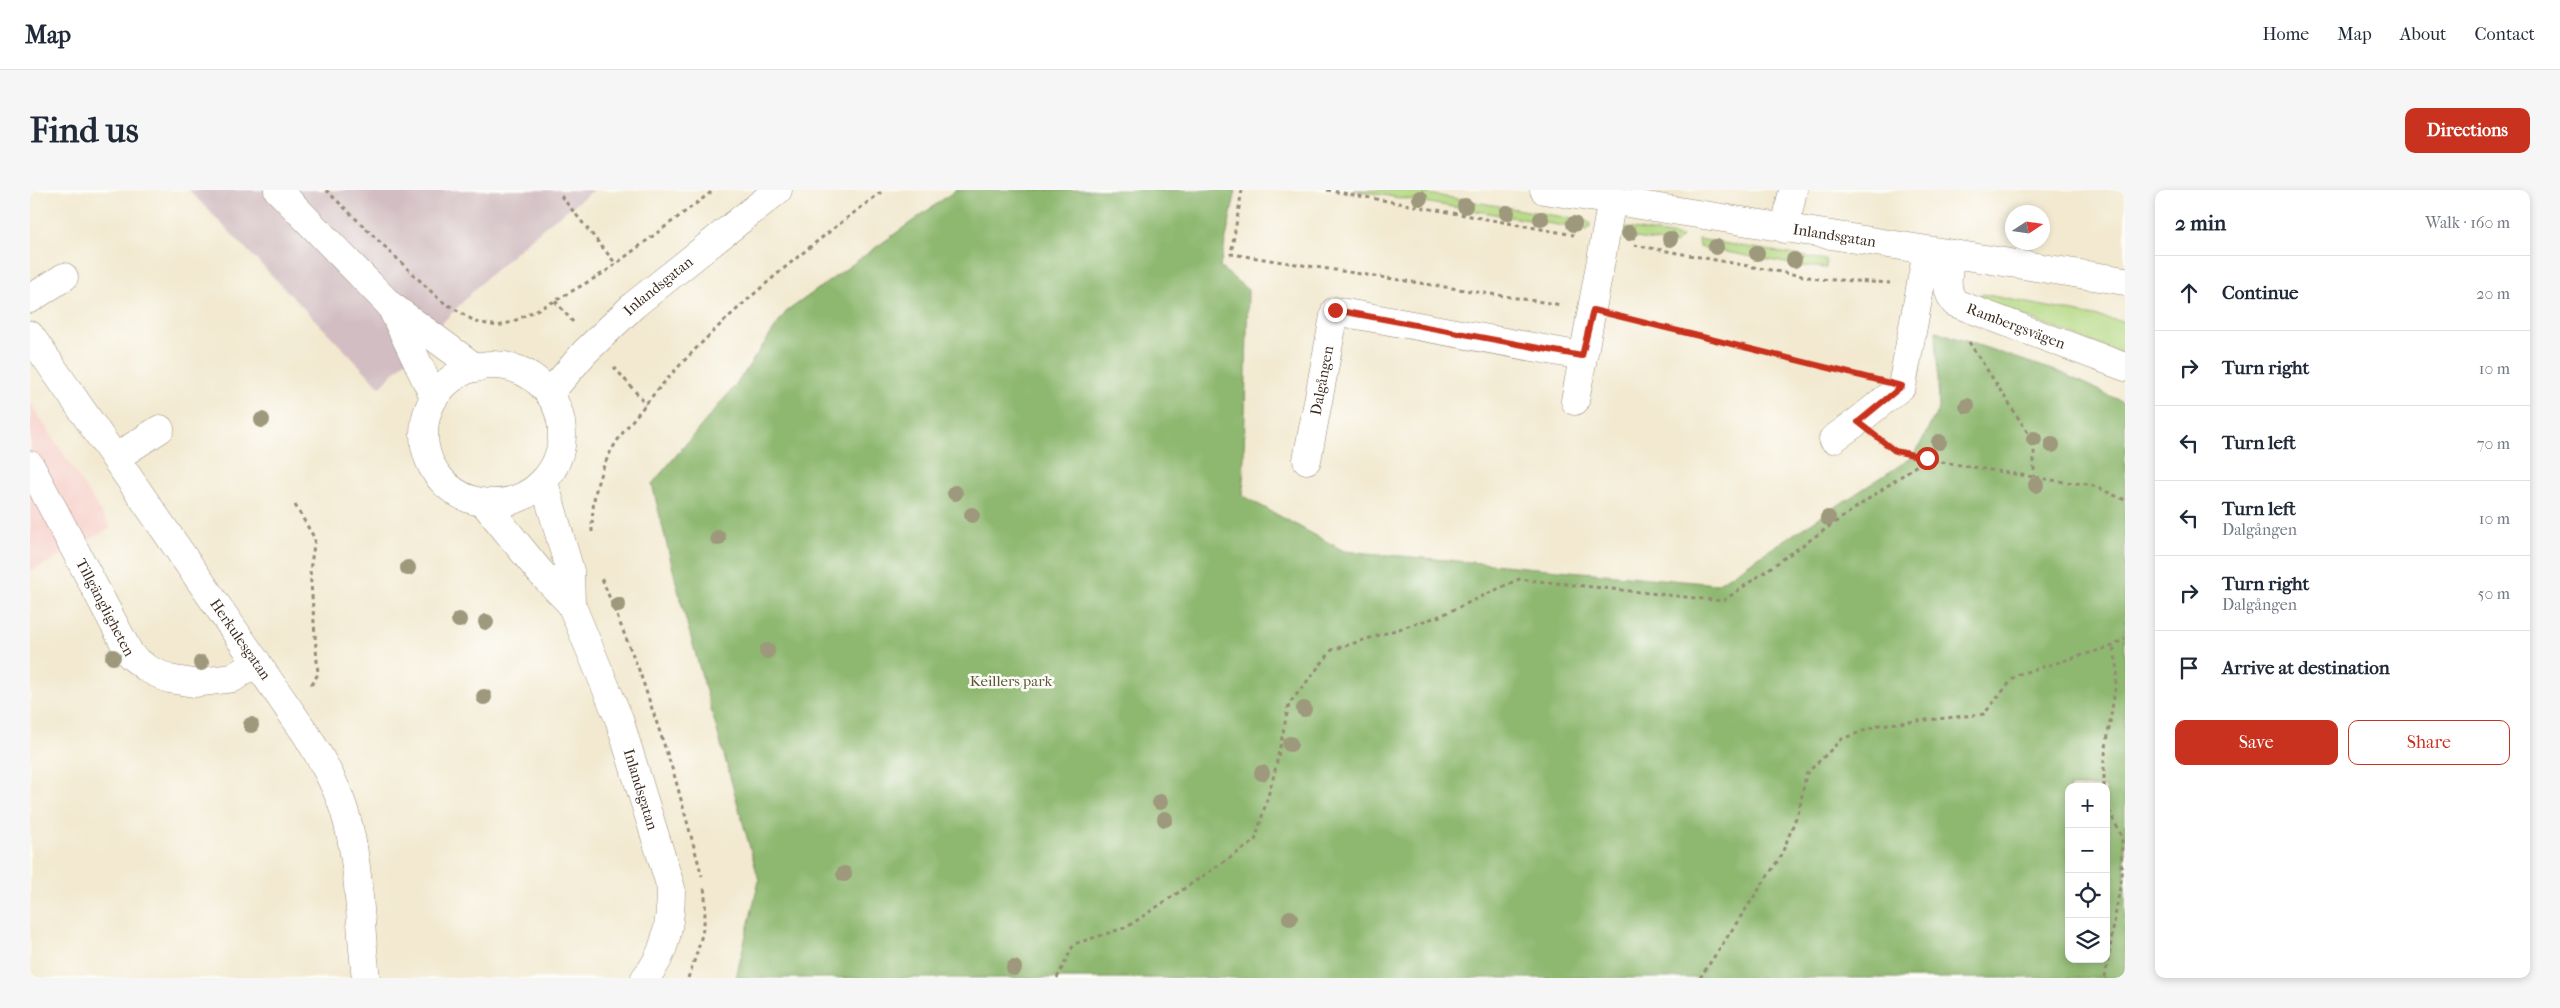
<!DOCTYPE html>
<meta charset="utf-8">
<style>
body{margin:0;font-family:"IM FELL French Canon",serif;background:#f6f6f7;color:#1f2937}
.controls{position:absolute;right:15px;bottom:15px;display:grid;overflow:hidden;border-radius:10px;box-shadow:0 2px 8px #0003}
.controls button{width:45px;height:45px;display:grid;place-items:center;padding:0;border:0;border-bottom:1px solid #e0e1e3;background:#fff;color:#1f2937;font:25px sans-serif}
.compass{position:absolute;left:1975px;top:15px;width:45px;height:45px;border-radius:50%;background:#fff;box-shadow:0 2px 8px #0003;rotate:78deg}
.stop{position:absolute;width:15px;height:15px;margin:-11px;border:4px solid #c8321e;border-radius:50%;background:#fff}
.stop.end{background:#c8321e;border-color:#fff;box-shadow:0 1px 5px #0008}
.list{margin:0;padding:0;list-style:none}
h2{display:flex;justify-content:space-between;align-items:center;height:65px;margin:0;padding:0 20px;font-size:21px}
h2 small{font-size:16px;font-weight:400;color:#747a83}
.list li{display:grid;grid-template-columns:32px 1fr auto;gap:15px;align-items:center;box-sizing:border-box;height:75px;padding:0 20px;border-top:1px solid #e0e1e3}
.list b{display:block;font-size:19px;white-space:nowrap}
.list p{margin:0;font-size:16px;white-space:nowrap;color:#747a83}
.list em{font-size:16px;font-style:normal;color:#747a83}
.actions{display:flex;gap:10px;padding:15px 20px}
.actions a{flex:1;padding:11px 0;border:1px solid #c8321e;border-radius:10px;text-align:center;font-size:18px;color:#c8321e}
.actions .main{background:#c8321e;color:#fff}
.icon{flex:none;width:28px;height:28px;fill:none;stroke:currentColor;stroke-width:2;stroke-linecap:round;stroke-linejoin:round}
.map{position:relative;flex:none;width:2095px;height:788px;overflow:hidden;border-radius:10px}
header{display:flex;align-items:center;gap:30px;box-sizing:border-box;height:70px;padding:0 25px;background:#fff;border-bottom:1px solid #e0e1e3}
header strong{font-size:24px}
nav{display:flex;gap:28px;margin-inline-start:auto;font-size:18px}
.intro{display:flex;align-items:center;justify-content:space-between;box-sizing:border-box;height:120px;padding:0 30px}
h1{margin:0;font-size:35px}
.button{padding:12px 22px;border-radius:10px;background:#c8321e;color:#fff;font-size:18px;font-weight:700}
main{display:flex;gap:30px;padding:0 30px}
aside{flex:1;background:#fff;border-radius:10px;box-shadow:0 2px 8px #0003}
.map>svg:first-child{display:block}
.built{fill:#f7d0ca}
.industrial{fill:#d2bec2}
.green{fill:#b3d881;stroke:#778150}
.forest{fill:#8eb86f;stroke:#647146;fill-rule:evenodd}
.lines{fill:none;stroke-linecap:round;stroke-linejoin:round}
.minor-casing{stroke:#968a77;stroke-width:29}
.path{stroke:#968a77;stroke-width:3;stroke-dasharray:4 4;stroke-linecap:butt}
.minor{stroke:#fff;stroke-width:28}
.tree{fill:#9e987c}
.route{stroke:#c8321e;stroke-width:6}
.labels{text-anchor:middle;stroke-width:5;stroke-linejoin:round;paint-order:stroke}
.street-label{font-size:15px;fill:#3b2a1e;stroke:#fdfcf7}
.park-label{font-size:15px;fill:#595637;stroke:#fdfcf7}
</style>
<header>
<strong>Map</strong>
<nav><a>Home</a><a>Map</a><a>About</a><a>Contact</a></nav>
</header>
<div class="intro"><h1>Find us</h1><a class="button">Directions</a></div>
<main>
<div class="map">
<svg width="2095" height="788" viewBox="0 0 2095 788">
<rect width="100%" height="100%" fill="#fdfcf7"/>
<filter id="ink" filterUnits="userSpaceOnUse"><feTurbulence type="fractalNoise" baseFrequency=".02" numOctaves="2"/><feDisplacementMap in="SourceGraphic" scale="10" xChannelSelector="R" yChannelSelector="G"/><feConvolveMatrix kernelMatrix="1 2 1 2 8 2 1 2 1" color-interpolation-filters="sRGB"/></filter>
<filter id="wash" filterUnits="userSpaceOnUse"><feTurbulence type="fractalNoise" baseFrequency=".0096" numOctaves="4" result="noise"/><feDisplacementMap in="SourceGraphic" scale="20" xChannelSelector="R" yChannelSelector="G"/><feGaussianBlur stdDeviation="1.12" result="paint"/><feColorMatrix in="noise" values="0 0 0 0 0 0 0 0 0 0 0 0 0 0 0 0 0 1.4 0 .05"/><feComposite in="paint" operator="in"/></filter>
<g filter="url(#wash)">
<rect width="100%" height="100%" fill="#f2e9d0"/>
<path class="built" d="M0,212l81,126 -81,44z"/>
<path class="industrial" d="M159,0h405l-46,34 -62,54 -106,109z"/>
<path class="green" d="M1324,0h51l181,31 4,2v4l-3,3z
M1590,37l62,10 -7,7 -59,-9z
M1668,49l128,21v8l-24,-2 -103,-19z
M1952,104l143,28v33l-149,-57z"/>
<path class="forest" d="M926,0h280l-16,77 28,23 -5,206 101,55 373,33 197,-128 25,-48 -3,-77 128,43 61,29v575h-1389l23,-98 -78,-278 -29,-118 83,-98 51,-74zM2039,597h37v172h-37z"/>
</g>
<g filter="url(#ink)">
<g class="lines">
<g class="minor-casing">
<g id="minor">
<path d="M248,0l112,115 86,63"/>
<path id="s1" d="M1514,0l581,91"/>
<path d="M1755,39l8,-39"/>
<path id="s2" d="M1921,64c-2,18 -8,34 4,49l170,64"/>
<path d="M0,109l34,-22"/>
<path d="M362,119l42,88"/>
<path id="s3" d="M0,145l276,399c15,25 29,48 38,76 17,53 15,113 22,168"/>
<circle cx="463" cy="244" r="69"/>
<path id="s4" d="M519,204l36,-42 49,-47 144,-115"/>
<path d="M1545,211l37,-201"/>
<path d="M1803,249l24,-17 45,-36 25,-135"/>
<path d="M85,268l45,-29"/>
<path id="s5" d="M1277,270l28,-149 247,45"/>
<path id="s6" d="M0,275l101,191 17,13 21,10 25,4 39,-5 24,-16"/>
<path id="s7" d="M514,292l26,89 1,33 48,115 52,169c0,31 -4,66 -26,90"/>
<path d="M454,313l56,69 31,32"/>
</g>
</g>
<path class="path" d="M296,0l114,110 36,22 22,4 14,-4 43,-21 50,-29 109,-82
M1212,0l-11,64 331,51
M1297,0l247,45
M531,6l55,68
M1604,55l185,34 71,4
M525,111l18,21
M1592,127l241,60
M1939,152l65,100v35
M584,177l32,37
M1852,251l13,10 47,11 122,20 25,2 36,16
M265,315l20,34 -5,31 8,104 -8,13
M562,342c0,-26 3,-49 15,-73 10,-22 27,-40 42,-59 67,-80 151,-147 235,-210
M572,389l37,91 35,104 28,102
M2074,597v-26l14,-91 -5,-24
M658,788c11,-29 21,-59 16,-90
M1027,788l17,-34 53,-17 128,-86 19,-66 15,-71 43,-54 108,-34 79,-37 204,22 204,-143
M1670,788l81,-122 18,-46 7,-36 36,-35 37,-14 105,-11 32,-39 97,-29 12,-8
M2075,788l16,-97 1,-44 -16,-33"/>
<use href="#minor" class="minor"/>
</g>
<g class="tree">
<circle cx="1390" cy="8" r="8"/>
<circle cx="1435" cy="16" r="8"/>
<circle cx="1477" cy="23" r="8"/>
<circle cx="1511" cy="29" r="8"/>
<circle cx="1544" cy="34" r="8"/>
<circle cx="1599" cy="43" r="8"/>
<circle cx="1640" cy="49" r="8"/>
<circle cx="1686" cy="57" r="8"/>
<circle cx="1727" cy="63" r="8"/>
<circle cx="1764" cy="70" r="8"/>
<circle cx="1937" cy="216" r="8"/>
<circle cx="232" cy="230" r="8"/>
<circle cx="2004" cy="249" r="8"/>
<circle cx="1909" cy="252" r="8"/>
<circle cx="2022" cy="255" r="8"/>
<circle cx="2006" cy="295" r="8"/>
<circle cx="925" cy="303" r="8"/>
<circle cx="942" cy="325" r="8"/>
<circle cx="1798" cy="328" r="8"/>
<circle cx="688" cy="348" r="8"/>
<circle cx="378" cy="378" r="8"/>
<circle cx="588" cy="415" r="8"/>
<circle cx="429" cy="430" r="8"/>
<circle cx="456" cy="432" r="8"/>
<circle cx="737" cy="461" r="8"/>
<circle cx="83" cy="467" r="8"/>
<circle cx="171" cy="473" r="8"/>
<circle cx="454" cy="507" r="8"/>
<circle cx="1274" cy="519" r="8"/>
<circle cx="221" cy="535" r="8"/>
<circle cx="1260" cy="554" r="8"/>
<circle cx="1232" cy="583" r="8"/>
<circle cx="1130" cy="612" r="8"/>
<circle cx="1135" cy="629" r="8"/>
<circle cx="814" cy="684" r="8"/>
<circle cx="1260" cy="728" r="8"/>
<circle cx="984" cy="778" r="8"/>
</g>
</g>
<g class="lines" filter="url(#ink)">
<path class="route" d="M1305,120l247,46 11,-46 309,76 -44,36 37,29 32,7"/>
</g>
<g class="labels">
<g class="street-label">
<text dy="5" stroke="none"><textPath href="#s1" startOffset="294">Inlandsgatan</textPath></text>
<text dy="5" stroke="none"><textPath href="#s4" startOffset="154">Inlandsgatan</textPath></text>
<text dy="5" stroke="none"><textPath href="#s2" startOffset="116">Rambergsvägen</textPath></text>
<text dy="5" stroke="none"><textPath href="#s5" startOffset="81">Dalgången</textPath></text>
<text dy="5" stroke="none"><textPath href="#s6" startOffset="161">Tillgängligheten</textPath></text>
<text dy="5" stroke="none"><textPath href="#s3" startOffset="370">Herkulesgatan</textPath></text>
<text dy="5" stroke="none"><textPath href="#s7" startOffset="324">Inlandsgatan</textPath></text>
</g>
<g class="park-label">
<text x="981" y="496">Keillers park</text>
</g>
</g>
</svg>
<div class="controls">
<button>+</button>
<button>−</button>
<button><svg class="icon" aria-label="locate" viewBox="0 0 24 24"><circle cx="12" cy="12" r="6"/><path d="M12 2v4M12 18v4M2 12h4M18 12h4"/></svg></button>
<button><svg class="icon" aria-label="layers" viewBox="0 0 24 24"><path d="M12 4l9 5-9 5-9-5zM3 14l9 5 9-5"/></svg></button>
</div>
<svg class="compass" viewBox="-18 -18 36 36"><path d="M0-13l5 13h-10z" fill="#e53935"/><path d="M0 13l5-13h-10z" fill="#747a83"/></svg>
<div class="stop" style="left:1897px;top:268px"></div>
<div class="stop end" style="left:1305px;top:120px"></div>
</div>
<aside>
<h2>2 min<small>Walk · 160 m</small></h2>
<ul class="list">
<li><svg class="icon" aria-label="ahead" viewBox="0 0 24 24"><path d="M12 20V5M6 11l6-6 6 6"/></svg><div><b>Continue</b></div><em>20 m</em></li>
<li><svg class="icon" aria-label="right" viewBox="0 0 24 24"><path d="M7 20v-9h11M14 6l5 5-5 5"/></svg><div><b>Turn right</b></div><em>10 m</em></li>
<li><svg class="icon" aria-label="left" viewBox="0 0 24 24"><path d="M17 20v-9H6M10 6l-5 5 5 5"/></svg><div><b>Turn left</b></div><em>70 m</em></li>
<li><svg class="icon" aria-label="left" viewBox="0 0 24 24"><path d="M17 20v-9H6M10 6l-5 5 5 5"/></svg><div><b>Turn left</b><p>Dalgången</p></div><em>10 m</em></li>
<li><svg class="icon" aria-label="right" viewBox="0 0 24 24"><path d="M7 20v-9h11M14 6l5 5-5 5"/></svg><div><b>Turn right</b><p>Dalgången</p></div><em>50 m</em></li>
<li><svg class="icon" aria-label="arrive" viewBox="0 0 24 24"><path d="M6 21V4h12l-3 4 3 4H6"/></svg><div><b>Arrive at destination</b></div></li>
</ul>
<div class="actions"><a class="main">Save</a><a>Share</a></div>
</aside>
</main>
